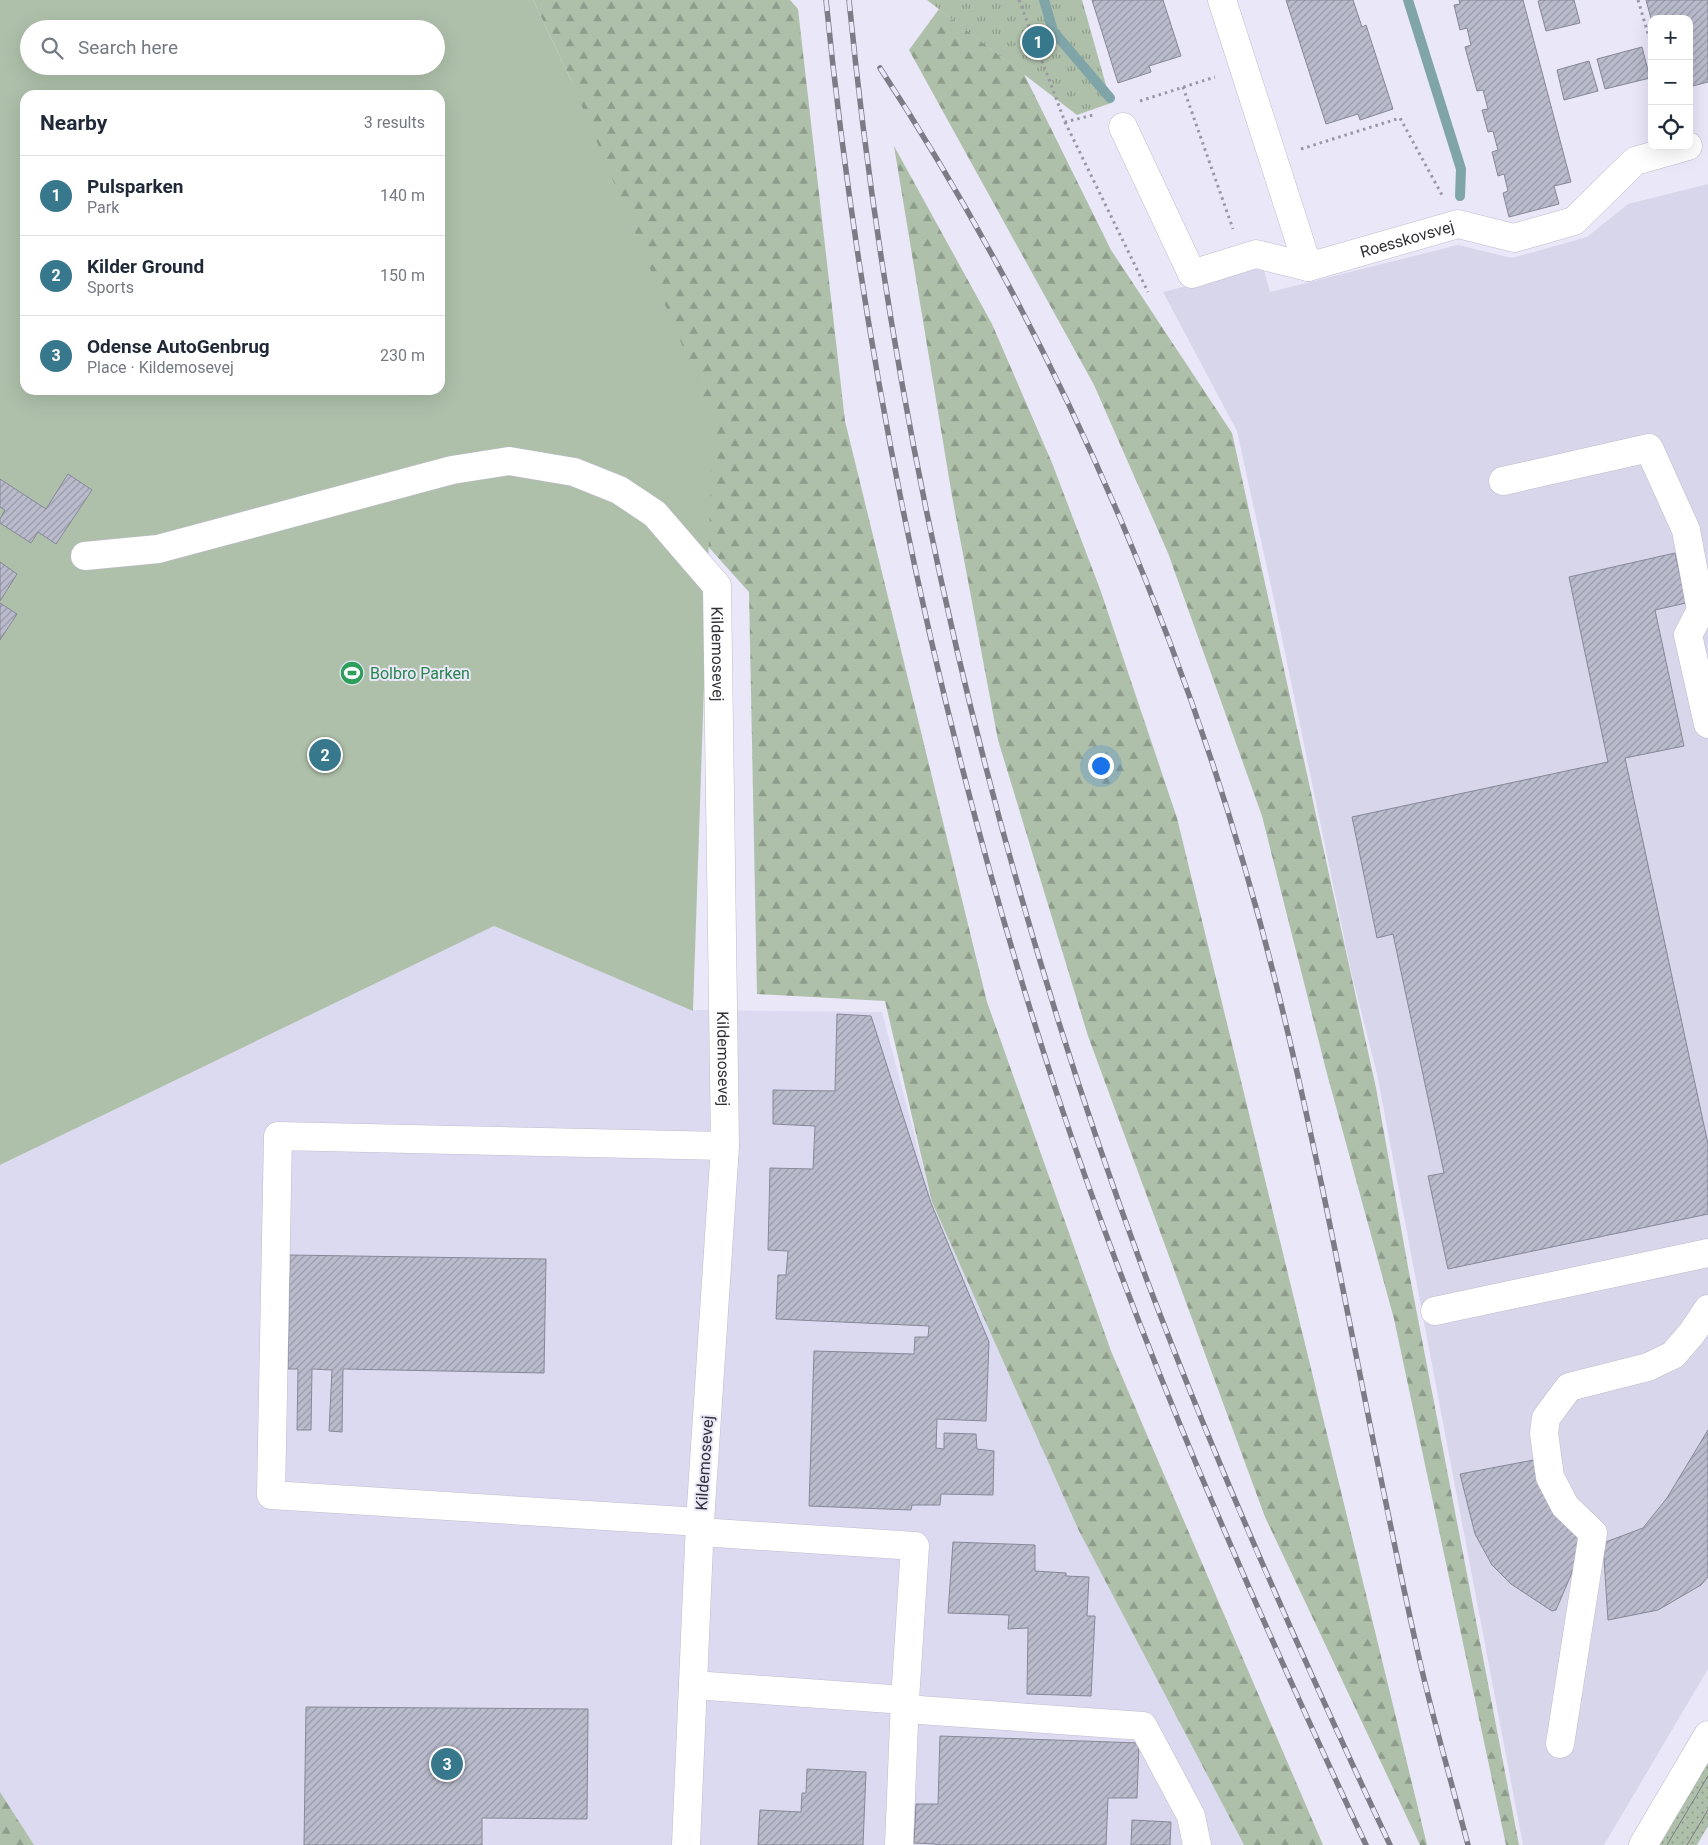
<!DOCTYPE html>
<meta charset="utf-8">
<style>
body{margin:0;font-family:Roboto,sans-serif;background:#f2f2f3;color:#1f2937}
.controls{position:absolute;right:15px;top:15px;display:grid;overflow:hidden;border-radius:10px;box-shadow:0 5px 20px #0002}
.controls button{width:45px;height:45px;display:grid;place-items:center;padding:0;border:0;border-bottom:1px solid #e0e1e3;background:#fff;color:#1f2937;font:25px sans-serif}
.you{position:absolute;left:1100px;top:765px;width:18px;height:18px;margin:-12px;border:4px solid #fff;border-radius:50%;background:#1a73e8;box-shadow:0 0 0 8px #1a73e833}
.badge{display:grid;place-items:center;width:32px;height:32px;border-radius:50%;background:#38788c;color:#fff;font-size:16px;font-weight:700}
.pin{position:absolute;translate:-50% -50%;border:2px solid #fff;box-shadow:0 1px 5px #0006}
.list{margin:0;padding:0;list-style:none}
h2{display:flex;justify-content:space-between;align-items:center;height:65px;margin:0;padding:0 20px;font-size:21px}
h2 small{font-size:16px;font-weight:400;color:#747a83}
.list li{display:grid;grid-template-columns:32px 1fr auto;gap:15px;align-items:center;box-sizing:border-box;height:80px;padding:0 20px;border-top:1px solid #e0e1e3}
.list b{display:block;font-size:19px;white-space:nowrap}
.list p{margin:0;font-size:16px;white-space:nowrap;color:#747a83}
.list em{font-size:16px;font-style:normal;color:#747a83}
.icon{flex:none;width:28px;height:28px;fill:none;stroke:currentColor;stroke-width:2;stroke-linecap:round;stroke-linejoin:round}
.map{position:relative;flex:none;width:1708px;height:1845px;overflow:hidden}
.search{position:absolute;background:#fff;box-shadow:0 5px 20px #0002;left:20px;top:20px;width:425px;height:55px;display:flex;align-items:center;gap:12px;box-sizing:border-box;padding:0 18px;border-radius:28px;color:#747a83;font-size:19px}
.panel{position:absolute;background:#fff;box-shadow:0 5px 20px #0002;left:20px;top:90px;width:425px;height:305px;border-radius:15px}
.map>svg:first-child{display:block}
.commercial{fill:#d8d6eb}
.built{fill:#dcdaf1}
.grass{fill:url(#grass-dots)}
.forest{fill:url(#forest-firs)}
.park{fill:url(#park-tufts)}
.garden{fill:#aec0aa;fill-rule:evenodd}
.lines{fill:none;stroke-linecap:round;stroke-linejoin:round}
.stream{stroke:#80a5a9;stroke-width:10}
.building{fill:url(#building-hatch);stroke:#868897}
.minor-casing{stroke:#bebccd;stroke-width:29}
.path{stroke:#9a98a5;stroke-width:3;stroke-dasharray:2.5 4;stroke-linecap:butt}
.minor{stroke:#fff;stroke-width:28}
.tram{stroke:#7c7b86;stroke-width:1}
.rail-casing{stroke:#7c7b86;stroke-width:5.5}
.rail{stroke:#e9e7f8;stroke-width:4;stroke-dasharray:11;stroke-linecap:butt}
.labels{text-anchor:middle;stroke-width:4;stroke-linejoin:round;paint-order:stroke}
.street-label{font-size:16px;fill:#313037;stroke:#e9e7f8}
.leisure-label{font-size:16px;fill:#27864d;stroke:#e9e7f8;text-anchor:start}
</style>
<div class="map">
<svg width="1708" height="1845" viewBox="0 0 1708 1845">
<defs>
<pattern id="grass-dots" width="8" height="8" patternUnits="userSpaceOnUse" patternTransform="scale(1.25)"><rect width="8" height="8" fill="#aec0aa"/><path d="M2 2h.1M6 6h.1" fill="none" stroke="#8e9c8b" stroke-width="1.8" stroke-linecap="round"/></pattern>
<pattern id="forest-firs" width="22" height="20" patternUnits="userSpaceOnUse" patternTransform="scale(1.25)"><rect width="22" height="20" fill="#aec0aa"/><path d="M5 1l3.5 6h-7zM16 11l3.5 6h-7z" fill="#8e9c8b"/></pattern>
<pattern id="park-tufts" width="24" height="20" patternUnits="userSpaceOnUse" patternTransform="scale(1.25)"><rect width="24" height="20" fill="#aec0aa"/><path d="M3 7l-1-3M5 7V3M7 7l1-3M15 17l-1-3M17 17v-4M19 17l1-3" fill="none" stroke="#8e9c8b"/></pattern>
<pattern id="building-hatch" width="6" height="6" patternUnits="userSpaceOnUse" patternTransform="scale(1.25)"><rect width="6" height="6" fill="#babccd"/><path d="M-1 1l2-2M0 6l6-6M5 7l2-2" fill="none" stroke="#9899a7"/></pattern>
</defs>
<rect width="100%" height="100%" fill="#e9e7f8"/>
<path class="commercial" d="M1708,184v1485l-104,176h-81l-146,-771 -26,-103 -78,-376 -36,-164 -74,-139 100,-25 7,25 188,-47 54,13 75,-21 41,-33z"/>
<path class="built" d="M494,926l199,84 189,2 50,190 147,329 165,314h-1244v-680z"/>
<path class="grass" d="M1708,1756v70l-11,19h-41z"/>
<path class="forest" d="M533,0h257l8,9 47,412 142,581 124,349 212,494h-79l-165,-314 -147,-329 -47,-201 -128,-7 -8,-402 -100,-111 -78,-401z
M939,9l85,65 87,176 121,183 144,655 32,179 111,578h-13l-112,-526 -68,-249 -64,-254 -94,-263 -74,-168 -185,-335z
M894,146l98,178 60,139 48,126 77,229 250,1027h-7l-155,-328 -177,-481 -90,-296 -46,-244z
M0,1792l34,53h-34z"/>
<path class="park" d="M927,0h155l29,103 -34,12z"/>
<path class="garden" d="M0,0h533l38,80 142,339 -20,592 -199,-85 -494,239zM29,29h407v37h-407zM25,95h415v295h-415z"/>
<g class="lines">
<path class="stream" d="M1044,0l9,31 57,67
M1408,0l53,169 -1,27"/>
</g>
<path class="building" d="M1092,0h71l18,56 -32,10 2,6 -33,11z
M1286,0h67l9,27 4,-2 27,84 -33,11 -2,-6 -32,10z
M1459,0h64l48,182 -17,4 5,18 -50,13 -6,-24 5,-2 -4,-17 -6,2 -6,-24 6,-2 -5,-19 -5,1 -6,-22 6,-1 -5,-19 -6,1 -12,-44 6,-2 -4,-17 -7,2 -6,-25 6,-1z
M1542,0h32l6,23 -34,8 -8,-30z
M1646,0h62v82l-19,5v-68h-37v3z
M1642,47l8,31 -45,11 -8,-30z
M1589,61l9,30 -34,9 -7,-30z
M68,474l24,16 -36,54 -18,-12 -7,11 -31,-20v-4l5,-9 -5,-3v-28l46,30z
M1675,553l11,50 -31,7 29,136 -59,12 83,386v70l-260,55 -20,-93 16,-3 -51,-239 -16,4 -25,-121 256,-55 -39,-185z
M0,562l17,12 -17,27z
M0,603l17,11 -17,26z
M837,1014l34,2 60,187 58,139 -3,79 -49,-2 -1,29 8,1v-16l32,1 1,15 17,2 -1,44 -52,-1 -1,11h-28l-1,5 -102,-4 5,-155 100,3 1,-17h13l1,-11 -153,-7 2,-44h8l2,-24 -20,-1 2,-82 43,1 2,-43 -42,-2v-34l62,1z
M290,1255l256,4 -2,114 -201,-4 -1,63 -13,-1 3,-61 -20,-1 -1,61h-14l1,-61h-10z
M1708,1430v147l-7,8 -43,25 -50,10 -5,-77 40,-15 24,-30z
M1539,1459l46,83 -29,68 -4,1 -41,-27 -19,-19 -17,-31 -15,-60z
M953,1542l82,3v26l31,2v3l23,1 -2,39h8l-4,80 -64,-2 1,-66 -20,1 1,-14 -61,-2z
M306,1707l282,2 -1,110 -105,-1v27h-178z
M940,1736l199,7 -2,55h-29l-2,47h-170v-1l-22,-1 2,-39h22z
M807,1769l59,3 -3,73h-105l2,-35 41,2 1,-19h4z
M1132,1820l39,2 -1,23h-39z"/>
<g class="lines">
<g class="minor-casing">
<g id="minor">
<path d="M1222,0l86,267"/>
<path id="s1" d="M1123,127l69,147 64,-20 52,13 150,-43 56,14 60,-17 61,-60 53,-15"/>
<path d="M1503,481l146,-33 37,82 15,80 -13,25 20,89"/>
<path id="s2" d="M85,556l73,-7 294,-79 57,-9 65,11 45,18 36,24 62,72 8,560 -25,376 -14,323"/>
<path d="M1435,1311l273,-58"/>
<path d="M700,1522l-429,-27 7,-359 447,10"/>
<path d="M693,1685l212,15 10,-154 -215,-14"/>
<path d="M905,1709l238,17 48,90 6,29"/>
<path d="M1560,1744l33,-211 -28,-27 -15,-29 -6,-44 2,-15 23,-31 79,-20 25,-12 19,-22 16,-24"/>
<path d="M899,1845l6,-145"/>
<path d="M1643,1845l65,-110"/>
</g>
</g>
<path class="path" d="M1019,0l46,122 28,-7
M1638,0l14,47
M1183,87l50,142
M1140,101l75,-24
M1065,122l83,170
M1301,149l99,-31 42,77"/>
<use href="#minor" class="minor"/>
<path class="tram" d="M1667,1845l41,-69
M1687,1845l21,-35"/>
<g class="rail-casing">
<path id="rail" d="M826,0c37,370 115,737 230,1091 85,258 195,508 310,754
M849,0c43,438 146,871 299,1283 72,191 155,377 242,562
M880,68c186,285 321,605 401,936 53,218 89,439 139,658 14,61 32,122 48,183"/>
</g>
<use href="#rail" class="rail"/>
</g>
<defs>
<g id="stadium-disc" transform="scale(1.25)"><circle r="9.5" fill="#2e9e5b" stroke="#e9e7f8"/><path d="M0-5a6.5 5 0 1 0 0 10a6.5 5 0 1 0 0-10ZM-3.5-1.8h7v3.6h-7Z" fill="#fff"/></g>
</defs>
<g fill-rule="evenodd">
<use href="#stadium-disc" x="352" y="673"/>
</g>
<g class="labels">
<g class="street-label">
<text dy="6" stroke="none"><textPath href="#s1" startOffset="386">Roesskovsvej</textPath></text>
<text dy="6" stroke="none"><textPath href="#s2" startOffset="756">Kildemosevej</textPath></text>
<text dy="6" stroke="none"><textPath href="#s2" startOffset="1161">Kildemosevej</textPath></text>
<text transform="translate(704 1463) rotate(-86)" y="6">Kildemosevej</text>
</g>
<g class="leisure-label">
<text x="370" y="679">Bolbro Parken</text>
</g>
</g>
</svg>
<div class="controls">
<button>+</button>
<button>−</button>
<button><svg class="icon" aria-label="locate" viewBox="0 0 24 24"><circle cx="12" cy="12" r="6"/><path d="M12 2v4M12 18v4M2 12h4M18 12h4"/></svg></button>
</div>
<div class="you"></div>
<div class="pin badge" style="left:1038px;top:42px">1</div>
<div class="pin badge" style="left:325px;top:755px">2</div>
<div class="pin badge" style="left:447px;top:1764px">3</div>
<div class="search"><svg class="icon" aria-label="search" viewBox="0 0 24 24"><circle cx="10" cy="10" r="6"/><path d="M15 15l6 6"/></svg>Search here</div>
<section class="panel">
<h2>Nearby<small>3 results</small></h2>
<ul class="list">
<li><span class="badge">1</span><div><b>Pulsparken</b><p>Park</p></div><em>140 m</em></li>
<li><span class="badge">2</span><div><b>Kilder Ground</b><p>Sports</p></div><em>150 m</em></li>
<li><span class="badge">3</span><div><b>Odense AutoGenbrug</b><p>Place · Kildemosevej</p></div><em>230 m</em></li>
</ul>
</section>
</div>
